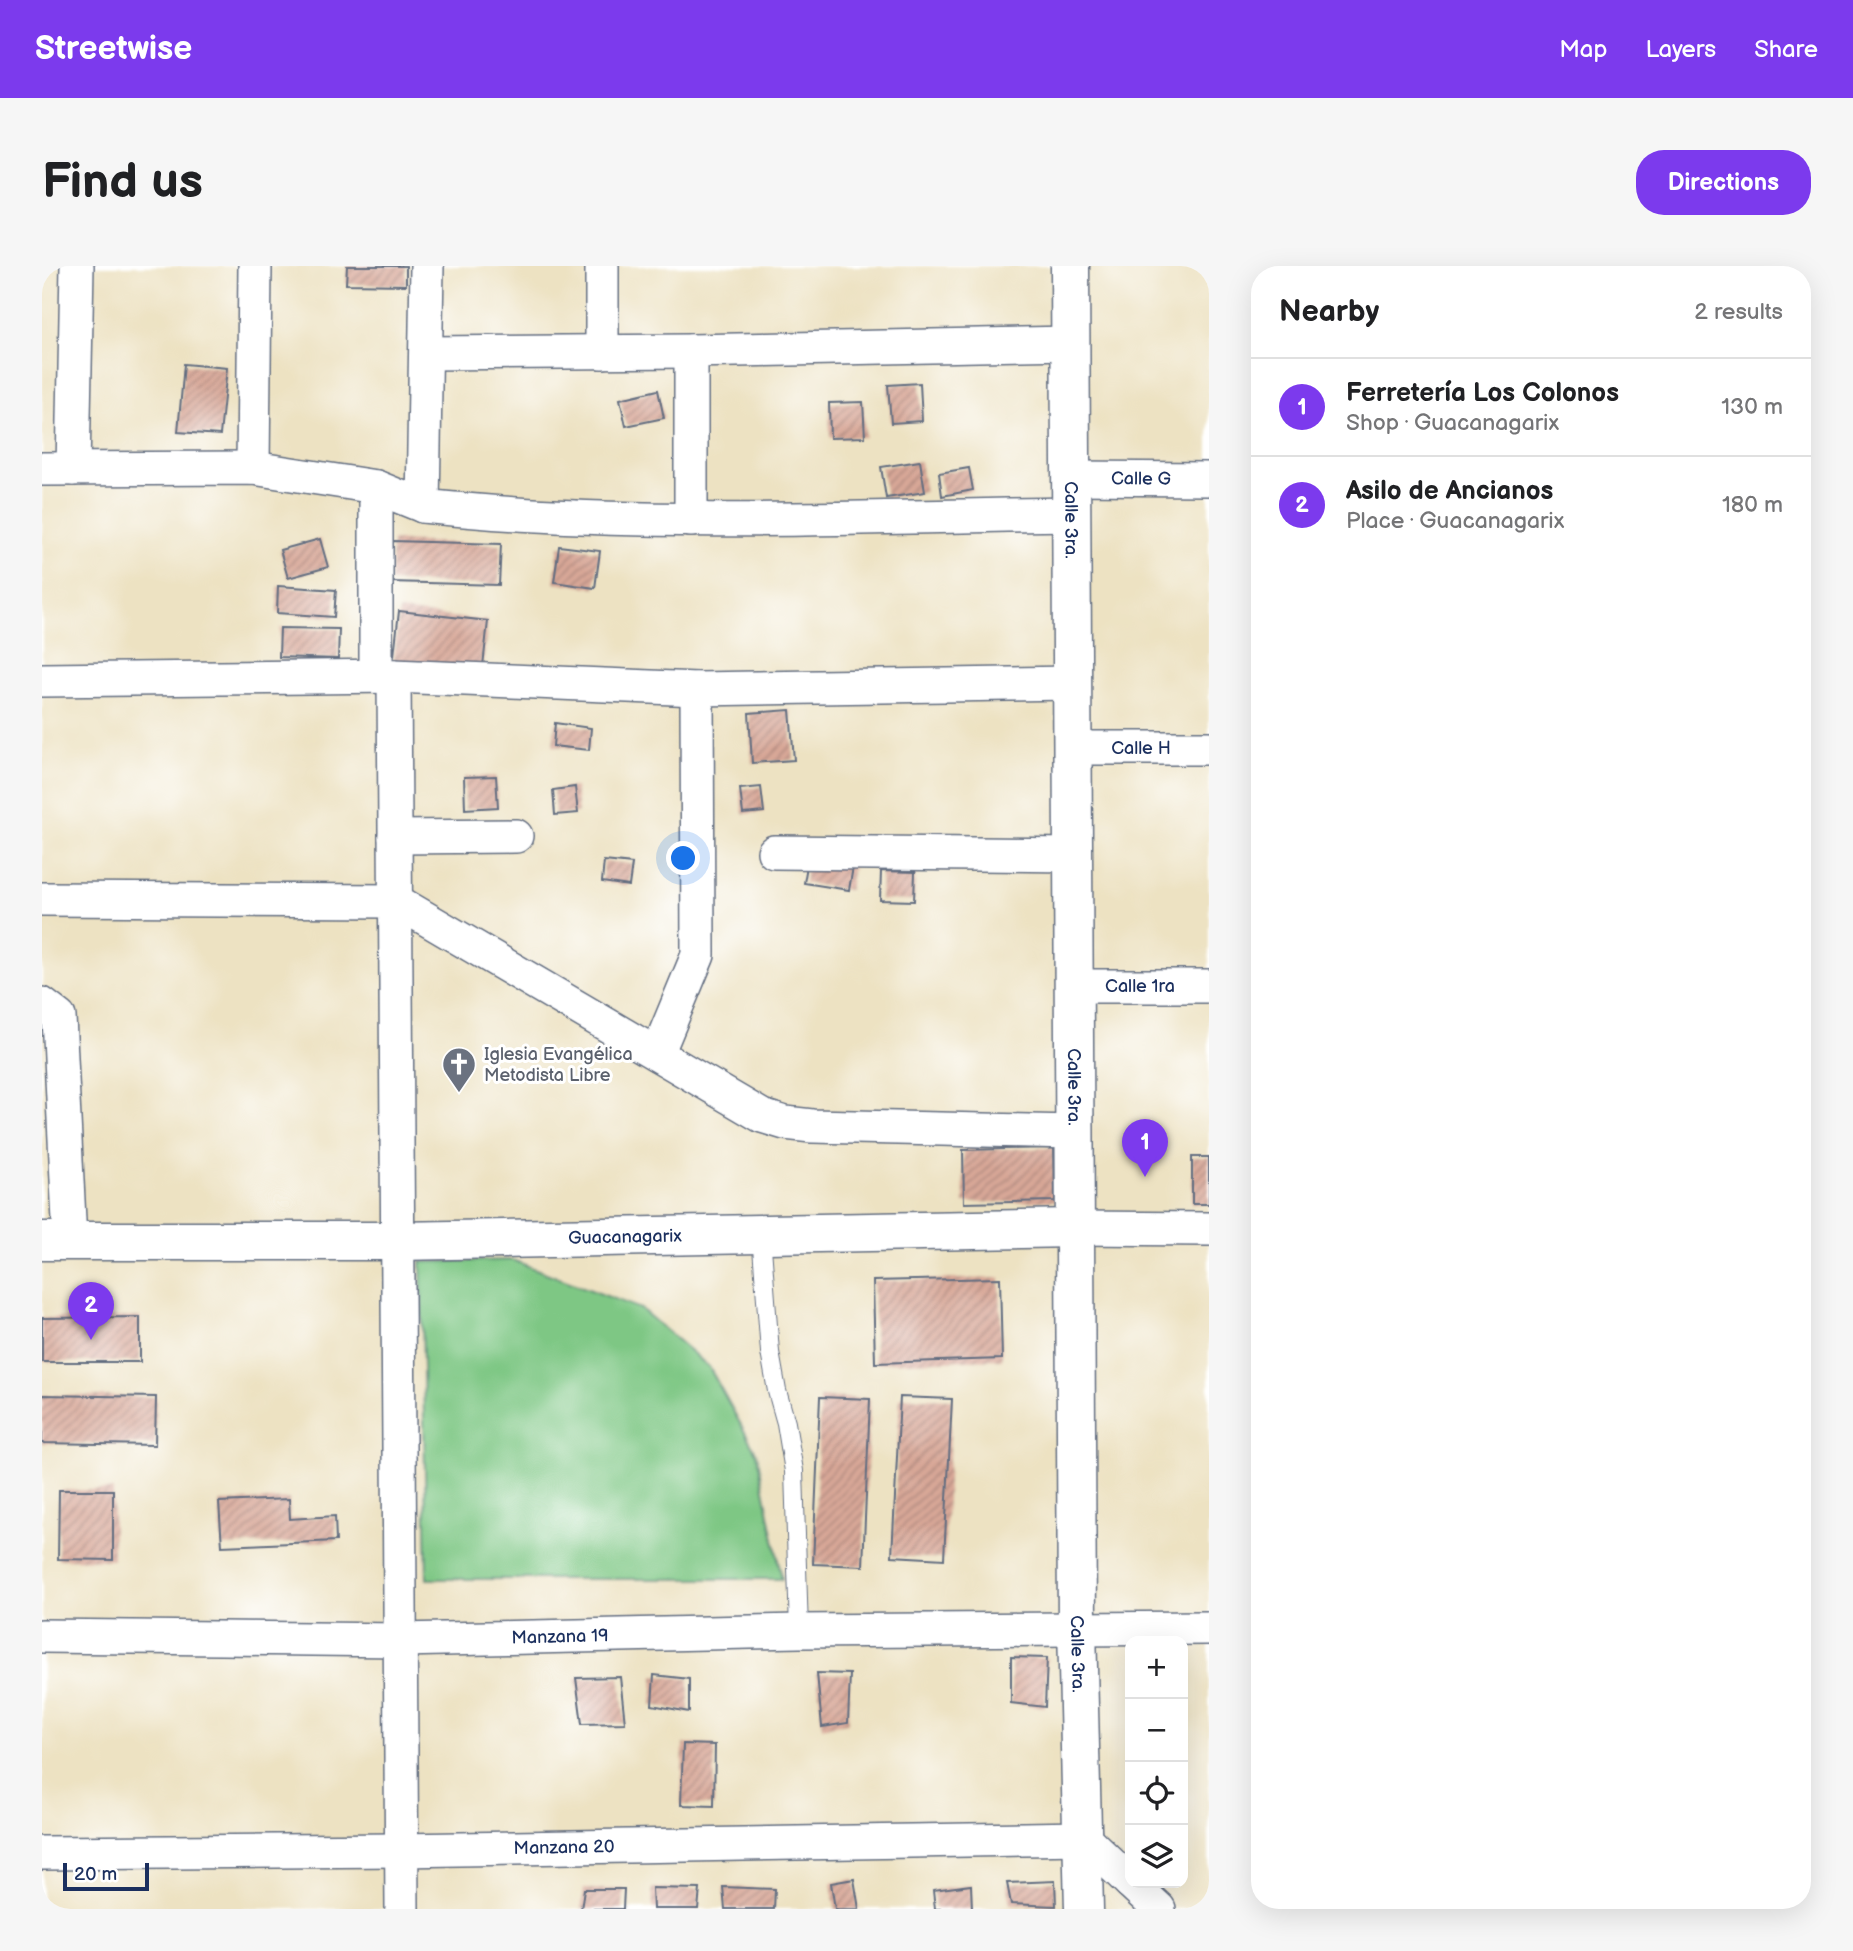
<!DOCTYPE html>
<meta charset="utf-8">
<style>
body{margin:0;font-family:"Balsamiq Sans",sans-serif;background:#f6f6f6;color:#202124}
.controls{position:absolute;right:21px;bottom:21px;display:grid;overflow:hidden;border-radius:14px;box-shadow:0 7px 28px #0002}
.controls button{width:63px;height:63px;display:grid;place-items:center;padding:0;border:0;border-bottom:2px solid #e0e0e0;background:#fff;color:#202124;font:35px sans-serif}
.scale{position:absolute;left:21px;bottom:18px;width:86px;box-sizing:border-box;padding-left:7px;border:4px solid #1b2f5e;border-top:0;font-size:19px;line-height:24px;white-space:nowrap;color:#1b2f5e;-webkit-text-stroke:5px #fff;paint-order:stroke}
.you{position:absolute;left:642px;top:593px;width:24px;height:24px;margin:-18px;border:5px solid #fff;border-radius:50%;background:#1a73e8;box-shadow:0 0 0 10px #1a73e833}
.badge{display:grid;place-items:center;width:46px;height:46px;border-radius:50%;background:#7c3aed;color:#fff;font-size:23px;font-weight:700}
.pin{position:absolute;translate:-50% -58px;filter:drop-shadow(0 2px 4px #0008)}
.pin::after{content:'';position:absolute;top:37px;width:24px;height:21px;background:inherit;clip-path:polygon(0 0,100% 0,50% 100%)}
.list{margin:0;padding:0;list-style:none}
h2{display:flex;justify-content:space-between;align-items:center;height:91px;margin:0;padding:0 28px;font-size:30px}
h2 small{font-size:23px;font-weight:400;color:#757577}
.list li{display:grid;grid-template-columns:46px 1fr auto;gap:21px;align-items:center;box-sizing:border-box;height:98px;padding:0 28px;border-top:2px solid #e0e0e0}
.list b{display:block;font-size:26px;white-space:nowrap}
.list p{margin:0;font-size:23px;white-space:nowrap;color:#757577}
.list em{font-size:23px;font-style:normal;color:#757577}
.icon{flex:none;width:38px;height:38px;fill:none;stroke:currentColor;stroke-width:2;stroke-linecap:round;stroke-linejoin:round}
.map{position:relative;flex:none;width:1167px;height:1643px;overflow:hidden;border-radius:28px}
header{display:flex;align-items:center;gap:42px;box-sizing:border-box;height:98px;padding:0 35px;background:#7c3aed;color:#fff}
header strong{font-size:33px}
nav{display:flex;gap:38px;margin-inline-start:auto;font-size:24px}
.intro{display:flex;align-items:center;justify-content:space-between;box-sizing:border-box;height:168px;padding:0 42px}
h1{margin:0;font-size:49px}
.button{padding:18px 32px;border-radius:28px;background:#7c3aed;color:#fff;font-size:24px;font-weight:700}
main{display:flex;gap:42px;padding:0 42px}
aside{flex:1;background:#fff;border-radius:28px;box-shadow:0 7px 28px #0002}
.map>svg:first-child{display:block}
.garden{fill:#7ec784;stroke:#4c7b71;stroke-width:2}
.building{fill:url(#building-hatch)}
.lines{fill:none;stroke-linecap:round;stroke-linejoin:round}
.lane-casing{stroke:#646e81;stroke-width:20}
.street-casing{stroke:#646e81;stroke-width:36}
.secondary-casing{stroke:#646e81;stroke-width:41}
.lane{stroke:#fff;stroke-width:18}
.street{stroke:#fff;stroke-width:33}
.secondary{stroke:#fff;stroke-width:38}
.labels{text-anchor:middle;stroke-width:6;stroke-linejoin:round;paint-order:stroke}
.street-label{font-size:18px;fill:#1b2f5e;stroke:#fff}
.worship-label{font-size:18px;fill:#5b616d;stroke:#fff;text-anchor:start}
</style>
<header>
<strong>Streetwise</strong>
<nav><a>Map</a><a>Layers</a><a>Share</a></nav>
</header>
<div class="intro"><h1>Find us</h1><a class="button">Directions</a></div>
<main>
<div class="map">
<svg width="1167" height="1643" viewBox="0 0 1167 1643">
<defs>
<pattern id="building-hatch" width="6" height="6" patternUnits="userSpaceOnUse" patternTransform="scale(1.75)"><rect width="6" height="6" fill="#d8a797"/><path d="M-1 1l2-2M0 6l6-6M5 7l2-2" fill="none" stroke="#ae887e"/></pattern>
</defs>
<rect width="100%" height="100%" fill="#fff"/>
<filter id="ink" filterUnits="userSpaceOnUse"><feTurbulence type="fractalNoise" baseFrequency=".0143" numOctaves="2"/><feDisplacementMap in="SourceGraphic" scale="14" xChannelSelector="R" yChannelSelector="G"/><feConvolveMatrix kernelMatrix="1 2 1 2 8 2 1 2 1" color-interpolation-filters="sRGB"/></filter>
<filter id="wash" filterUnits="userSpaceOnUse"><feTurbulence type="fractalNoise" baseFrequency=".00686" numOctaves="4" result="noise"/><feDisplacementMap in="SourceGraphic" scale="28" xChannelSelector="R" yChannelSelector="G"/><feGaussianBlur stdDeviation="1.57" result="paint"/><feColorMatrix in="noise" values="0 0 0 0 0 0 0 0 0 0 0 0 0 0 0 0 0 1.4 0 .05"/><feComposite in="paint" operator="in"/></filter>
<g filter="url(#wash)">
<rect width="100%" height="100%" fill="#ede2c2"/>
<path class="garden" d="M470,994l129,49 68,58 48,87 25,125h-355l-6,-317z"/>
<g id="blocks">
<path class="building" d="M305,0h59v19l-60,-1z
M142,98l43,4 -7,67 -42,-3z
M878,117l2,38 -31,2 -3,-38z
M616,124l6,28 -38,8 -6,-27z
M821,136l2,35 -35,1 -1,-35z
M878,195l5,31 -39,6 -5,-31z
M927,202l4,22 -31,6 -3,-23z
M278,273l8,28 -40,11 -8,-28z
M350,275l109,3 -2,41 -109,-3z
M517,280l41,5 -5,37 -41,-6z
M236,320l58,4 -2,27 -57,-4z
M357,345l89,10 -6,54 -89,-10z
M238,362l59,1 -1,30 -59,-2z
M748,444l4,50 -42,3 -3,-50z
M513,457l36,5 -2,22 -36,-4z
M454,510l2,31 -33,2 -1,-32z
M533,521l3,26 -23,2 -2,-25z
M719,521l3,25 -21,2 -3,-25z
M766,594l45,7 -4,23 -45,-7z
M562,595l28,3 -3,22 -27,-4z
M839,605l34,1 -1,29 -34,-1z
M1012,882l1,53 -91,2 -1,-53z
M1150,891h17v47h-17z
M958,1012l2,81 -127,4 -2,-82z
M98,1051v45h-98v-44z
M0,1129l114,2 -1,48 -113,-2z
M778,1131l50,2 -7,167 -50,-2z
M858,1131l52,2 -8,160 -52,-3z
M17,1224h54v70l-55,-1z
M247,1233l1,20 45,-3 1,25 -114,5 -3,-44z
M969,1391l36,1 -2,49 -34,-4z
M775,1407l33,1 -2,49 -26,4z
M612,1409l35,4v33l-37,-7z
M578,1411l5,46 -43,1 -6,-46z
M641,1478l32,1 -1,61 -33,-1z
M812,1613l5,30h-24l-4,-26z
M1013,1615l1,25 -45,-2 -4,-21z
M929,1619l1,24h-37l-2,-19z
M681,1621l52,2 -1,20h-49z
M610,1622l48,1 -2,20h-45z
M542,1623h40l-1,20h-42z"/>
</g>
</g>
<g filter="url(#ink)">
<use href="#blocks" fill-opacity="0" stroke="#646e81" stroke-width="2"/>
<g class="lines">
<g class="lane-casing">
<path id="lane" d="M719,968l9,118 7,39 9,32 8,48 5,160"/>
</g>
<g class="street-casing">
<g id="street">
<path d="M385,0l-4,240c215,23 433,11 648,8"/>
<path d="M649,85v169"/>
<path d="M560,86v-86"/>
<path d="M385,87l264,-2 380,-8"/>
<path d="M211,202l2,-202"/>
<path d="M0,203l211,-1 123,19 47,19"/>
<path d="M31,203l4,-203"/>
<path id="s1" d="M1029,212l138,1"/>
<path d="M334,410v-189"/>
<path d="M352,410l8,1233"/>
<path d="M0,414l352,-4 303,13 375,-6"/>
<path id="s2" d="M1031,482h136"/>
<path d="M353,571l121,-1"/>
<path d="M732,586l299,3"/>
<path d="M0,633l354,2 366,215 23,7 27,3 262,6"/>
<path id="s3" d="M1032,720h135"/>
<path d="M0,738l17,13 11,224"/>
<path d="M615,788l41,-99 -1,-266"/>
<path d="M1033,962l134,1"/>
<path id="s4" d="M0,1370l360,4 397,-9 410,-3"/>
<path id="s5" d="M0,1587l359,-3 683,-12 46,44"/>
<path d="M1089,1617l28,26"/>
</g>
</g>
<g class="secondary-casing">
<g id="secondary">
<path id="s6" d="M1028,0l7,1361 7,282"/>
<path id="s7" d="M0,975h356l677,-13"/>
</g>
</g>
<use href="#lane" class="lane"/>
<use href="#street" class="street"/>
<use href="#secondary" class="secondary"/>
</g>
</g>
<defs>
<g id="church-pin" transform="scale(1.75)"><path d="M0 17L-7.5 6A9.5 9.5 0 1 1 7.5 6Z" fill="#6b7280" stroke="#fff"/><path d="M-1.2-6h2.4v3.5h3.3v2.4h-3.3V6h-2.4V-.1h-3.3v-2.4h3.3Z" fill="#fff"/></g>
</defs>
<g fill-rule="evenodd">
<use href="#church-pin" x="417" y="798"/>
</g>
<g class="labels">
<g class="street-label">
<text dy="6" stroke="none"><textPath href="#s1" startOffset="70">Calle G</textPath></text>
<text dy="6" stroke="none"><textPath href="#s6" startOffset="254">Calle 3ra.</textPath></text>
<text dy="6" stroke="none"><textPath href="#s2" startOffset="68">Calle H</textPath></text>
<text dy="6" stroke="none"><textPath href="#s3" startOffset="66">Calle 1ra</textPath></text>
<text dy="6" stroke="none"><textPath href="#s6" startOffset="821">Calle 3ra.</textPath></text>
<text dy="6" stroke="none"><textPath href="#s7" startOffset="583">Guacanagarix</textPath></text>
<text dy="6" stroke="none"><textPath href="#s4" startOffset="518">Manzana 19</textPath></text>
<text dy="6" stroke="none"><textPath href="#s6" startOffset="1388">Calle 3ra.</textPath></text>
<text dy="6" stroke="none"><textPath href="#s5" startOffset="522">Manzana 20</textPath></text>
</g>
<g class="worship-label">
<text x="442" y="794">Iglesia Evangélica<tspan x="442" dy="21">Metodista Libre</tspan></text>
</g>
</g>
</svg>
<div class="controls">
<button>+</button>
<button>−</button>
<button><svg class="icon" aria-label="locate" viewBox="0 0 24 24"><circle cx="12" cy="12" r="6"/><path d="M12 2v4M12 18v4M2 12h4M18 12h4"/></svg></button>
<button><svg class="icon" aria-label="layers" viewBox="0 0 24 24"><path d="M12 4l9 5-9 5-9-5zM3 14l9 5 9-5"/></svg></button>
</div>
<div class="scale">20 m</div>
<div class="you"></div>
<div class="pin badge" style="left:1103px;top:911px">1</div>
<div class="pin badge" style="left:49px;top:1074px">2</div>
</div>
<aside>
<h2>Nearby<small>2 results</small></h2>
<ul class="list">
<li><span class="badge">1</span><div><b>Ferretería Los Colonos</b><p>Shop · Guacanagarix</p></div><em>130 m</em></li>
<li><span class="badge">2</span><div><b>Asilo de Ancianos</b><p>Place · Guacanagarix</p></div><em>180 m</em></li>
</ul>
</aside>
</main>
